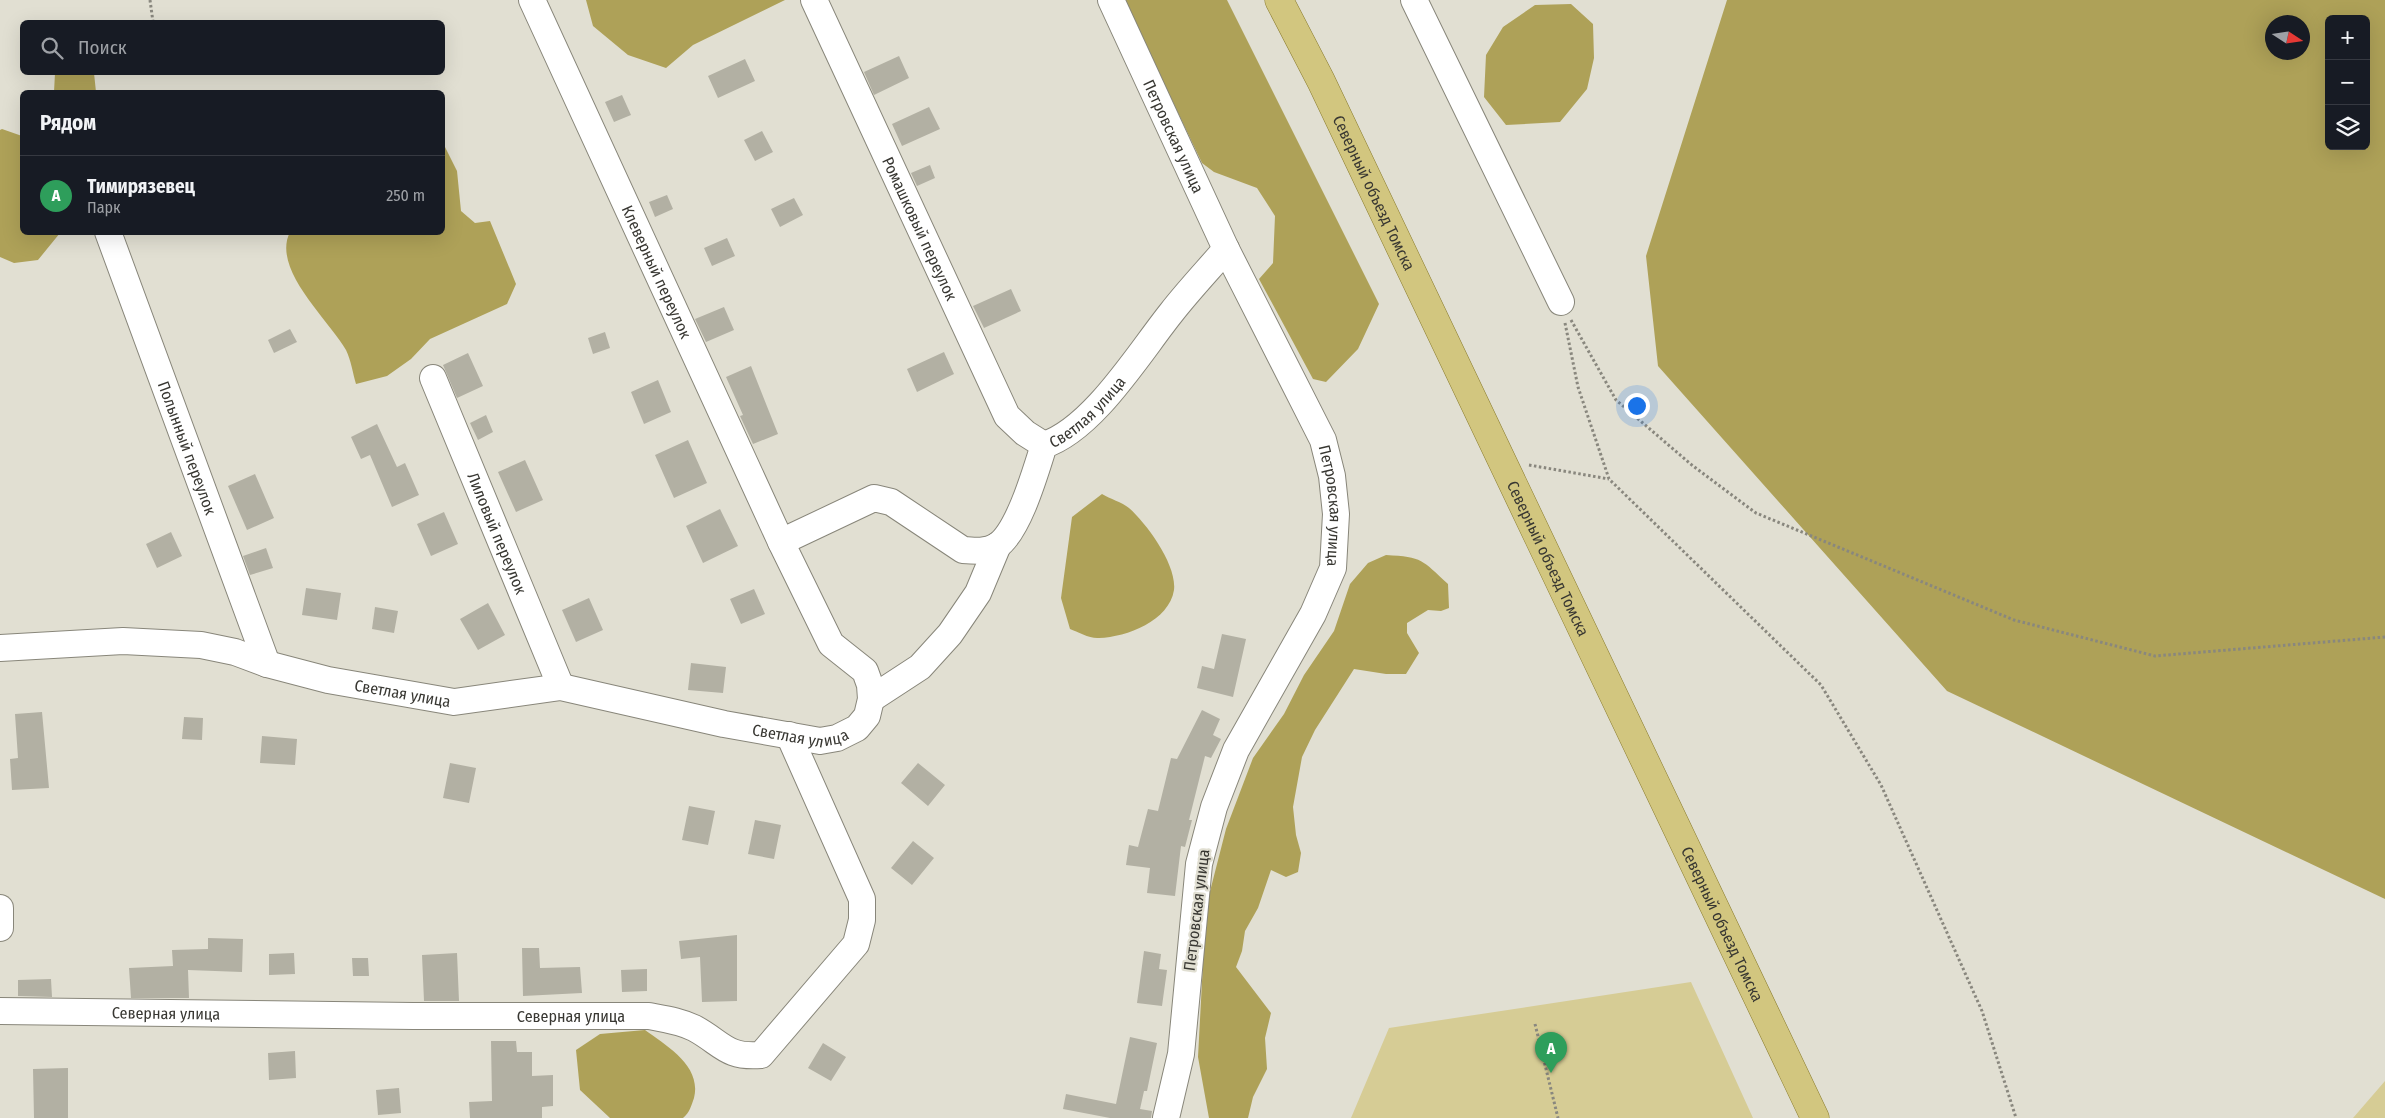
<!DOCTYPE html>
<html lang="ru">
<meta charset="utf-8">
<style>
body{margin:0;font-family:"Fira Sans Condensed",sans-serif;background:#20242c;color:#f1f3f6}
.controls{position:absolute;right:15px;top:15px;display:grid;overflow:hidden;border-radius:8px;box-shadow:0 5px 20px #0002}
.controls button{width:45px;height:45px;display:grid;place-items:center;padding:0;border:0;border-bottom:1px solid #363941;background:#171b24;color:#f1f3f6;font:25px sans-serif}
.compass{position:absolute;left:2265px;top:15px;width:45px;height:45px;border-radius:50%;background:#171b24;box-shadow:0 5px 20px #0002;rotate:102deg}
.you{position:absolute;left:1636px;top:405px;width:18px;height:18px;margin:-12px;border:4px solid #fff;border-radius:50%;background:#1a73e8;box-shadow:0 0 0 8px #1a73e833}
.badge{display:grid;place-items:center;width:32px;height:32px;border-radius:50%;background:#96b3cd;color:#fff;font-size:16px;font-weight:700}
.pin{position:absolute;translate:-50% -41px;filter:drop-shadow(0 1px 2px #0008)}
.pin::after{content:'';position:absolute;top:26px;width:18px;height:15px;background:inherit;clip-path:polygon(0 0,100% 0,50% 100%)}
.list{margin:0;padding:0;list-style:none}
h2{display:flex;justify-content:space-between;align-items:center;height:65px;margin:0;padding:0 20px;font-size:21px}
h2 small{font-size:16px;font-weight:400;color:#9ea1a6}
.list li{display:grid;grid-template-columns:32px 1fr auto;gap:15px;align-items:center;box-sizing:border-box;height:80px;padding:0 20px;border-top:1px solid #363941}
.list b{display:block;font-size:19px;white-space:nowrap}
.list p{margin:0;font-size:16px;white-space:nowrap;color:#9ea1a6}
.list em{font-size:16px;font-style:normal;color:#9ea1a6}
.icon{flex:none;width:28px;height:28px;fill:none;stroke:currentColor;stroke-width:2;stroke-linecap:round;stroke-linejoin:round}
.map{position:relative;flex:none;width:2385px;height:1118px;overflow:hidden}
.search{position:absolute;background:#171b24;box-shadow:0 5px 20px #0002;left:20px;top:20px;width:425px;height:55px;display:flex;align-items:center;gap:12px;box-sizing:border-box;padding:0 18px;border-radius:8px;color:#9ea1a6;font-size:19px}
.panel{position:absolute;background:#171b24;box-shadow:0 5px 20px #0002;left:20px;top:90px;width:425px;height:145px;border-radius:8px}
.map>svg:first-child{display:block}
.green{fill:#d6cc95}
.forest{fill:#aea158;fill-rule:evenodd}
.building{fill:#b2b0a3}
.lines{fill:none;stroke-linecap:round;stroke-linejoin:round}
.minor-casing{stroke:#88867a;stroke-width:28}
.major-casing{stroke:#897b2d;stroke-width:29}
.path{stroke:#89877e;stroke-width:3;stroke-dasharray:2.5 2.5;stroke-linecap:butt}
.minor{stroke:#fff;stroke-width:26}
.major{stroke:#d2c67f;stroke-width:28}
.labels{text-anchor:middle;stroke-width:4.5;stroke-linejoin:round;paint-order:stroke}
.street-label{font-size:16px;fill:#383732;stroke:#e1dfd2}
</style>
<div class="map">
<svg width="2385" height="1118" viewBox="0 0 2385 1118">
<rect width="100%" height="100%" fill="#e1dfd2"/>
<path class="green" d="M1691,982l62,136h-402l38,-90z
M2385,1081v37h-32z"/>
<path class="forest" d="M586,0h199l-92,45 -27,23 -38,-13 -35,-29z
M1124,0h103l152,304 -21,45 -32,33 -13,-3 -54,-100 14,-16 2,-47 -18,-28 -43,-16 -12,-9z
M1727,0h658v899l-438,-208 -289,-325 -12,-110zM2329,19h37v127h-37zM2272,22h30v30h-30z
M1571,4l22,20 1,34 -7,31 -27,33 -54,3 -22,-28 2,-42 17,-28 32,-22z
M55,73h39l2,19h-42z
M2,129l20,7v96l38,1 -22,27 -24,3 -14,-6v-127z
M445,147l12,24 4,40 14,12 15,-2 26,63 -9,20 -77,35 -19,20 -24,17 -31,8c-3,-10 -5,-24 -10,-34 -17,-30 -75,-81 -56,-118h152v-84z
M1102,494c8,5 20,8 27,14 18,16 48,57 45,82 -5,31 -47,47 -75,48 -9,1 -21,-6 -29,-9l-9,-31 11,-81z
M1386,555c37,2 36,5 62,29l1,24 -8,3 -13,-1 -21,13v10l12,20 -13,21h-20l-32,-5 -39,61 -13,27 -9,50 3,28 5,18 -3,19 -12,5 -15,-7 -13,38 -13,23 -3,20 -6,16 35,46 -6,25 2,31 -14,28 -5,21h-39l-11,-61 8,-150 20,-78 27,-71 31,-44 20,-39 30,-44 16,-47 18,-21z
M645,1030c22,16 57,36 49,68 -3,8 -4,14 -11,20h-73l-30,-28 -4,-40 24,-16z"/>
<path class="building" d="M899,56l10,22 -35,17 -10,-23z
M745,59l10,22 -37,17 -10,-22z
M622,95l9,20 -17,7 -9,-20z
M929,107l11,22 -38,17 -10,-22z
M762,131l11,21 -18,9 -11,-21z
M930,165l5,13 -18,8 -6,-13z
M667,195l6,14 -18,8 -6,-15z
M794,198l9,17 -23,12 -9,-18z
M727,238l8,18 -23,10 -8,-18z
M1011,289l10,22 -37,17 -11,-22z
M724,307l10,23 -28,12 -11,-23z
M290,329l7,13 -23,11 -6,-13z
M605,332l5,16 -17,6 -5,-16z
M944,352l10,22 -37,18 -10,-23z
M468,353l15,33 -26,12 -14,-33z
M751,366l27,68 -25,10 -13,-28 3,-1 -17,-38z
M658,380l13,32 -27,12 -13,-32z
M486,415l7,17 -15,8 -8,-17z
M377,424l20,43 8,-4 14,32 -27,12 -22,-52 -9,4 -10,-22z
M688,440l19,43 -33,15 -19,-43z
M525,460l18,40 -27,12 -18,-40z
M255,474l19,44 -27,12 -19,-44z
M720,509l18,37 -35,17 -17,-37z
M444,512l14,32 -27,12 -14,-32z
M171,532l11,24 -25,12 -11,-24z
M266,548l7,20 -23,7 -7,-19z
M306,588l35,5 -4,27 -35,-5z
M754,589l11,25 -24,10 -11,-25z
M589,598l14,32 -27,12 -14,-32z
M488,603l17,32 -27,15 -18,-31z
M375,607l23,4 -4,22 -22,-4z
M1222,634l24,5 -13,58 -36,-9 5,-22 12,3z
M691,663l35,4 -3,26 -35,-3z
M1202,710l18,9 -7,16 8,4 -10,19 -6,-2 -16,64h3l-7,27 -4,-1 -6,50 -28,-3 3,-25 -24,-3 3,-20 9,2 10,-38 10,2 13,-53 6,1z
M42,712l7,76 -37,2 -2,-31 8,-1 -3,-44z
M184,717l19,1 -1,22 -20,-1z
M262,736l35,3 -2,26 -35,-2z
M450,763l26,5 -7,35 -26,-5z
M918,763l27,22 -17,21 -27,-23z
M689,806l26,5 -7,34 -26,-5z
M755,820l26,5 -7,34 -26,-5z
M913,841l21,17 -22,27 -21,-17z
M737,935v66l-35,1 -2,-45 -19,2 -2,-18z
M208,938l35,1 -1,33 -54,-2 1,28h-58l-2,-30 44,-2 -1,-16 36,-1z
M522,948h17l1,20 40,-1 2,26 -59,3z
M1144,951l17,3 -2,15 8,1 -5,36 -25,-3z
M294,953l1,21 -26,1v-21z
M457,953l2,48h-35l-2,-46z
M352,958h16l1,18h-16z
M647,969v22l-25,1 -1,-22z
M51,979l1,18 -34,-1v-16z
M1130,1037l27,6 -10,48h-3l-4,18 12,2 -1,7h-41l-47,-9 3,-15 50,10z
M491,1041h25l1,11h15v24l21,-1v31l-11,1v11h-72l-1,-16 23,-1z
M823,1043l23,14 -15,24 -23,-13z
M295,1051l1,27 -27,2 -1,-27z
M68,1068v50h-34l-1,-49z
M399,1088l2,25 -23,2 -2,-25z"/>
<g class="lines">
<g class="minor-casing">
<g id="minor">
<path id="s1" d="M532,0l249,542"/>
<path id="s2" d="M814,0l193,416 18,17 19,12"/>
<path id="s3" d="M1111,0l115,249 97,191 9,36 4,38 -3,54 -20,46 -77,136 -22,57 -15,57 -18,190 -15,64"/>
<path d="M1414,0l147,302"/>
<path id="s4" d="M108,232l159,432"/>
<path id="s5" d="M433,378l128,309"/>
<path id="s6" d="M0,648l123,-7 78,4 34,7 32,12 61,16 126,22 107,-15 163,37 96,17 17,-3 20,-10 10,-12 4,-17 -1,-14 -5,-14 -34,-27 -50,-102 93,-44 17,4 72,48c12,1 24,2 34,-4 22,-15 39,-76 47,-101 49,-16 95,-92 127,-132 17,-22 37,-43 55,-64"/>
<path d="M871,699l49,-32 30,-33 28,-41 20,-48"/>
<path d="M0,908v20"/>
<path id="s7" d="M0,1011l413,5h236c16,3 31,5 45,12 28,15 32,30 67,27l95,-111 6,-24v-21l-73,-164"/>
</g>
</g>
<g class="major-casing">
<g id="major">
<path id="s8" d="M1279,0l42,81 494,1037"/>
</g>
</g>
<path class="path" d="M150,0l3,22
M1571,320l45,80 77,66 63,47 258,107 141,36 230,-19
M1565,323l13,64 31,92 212,206 60,100 101,226 34,107
M1529,465l80,14
M1535,1024l23,94"/>
<use href="#minor" class="minor"/>
<use href="#major" class="major"/>
</g>
<g class="labels">
<g class="street-label">
<text dy="6" stroke="none"><textPath href="#s3" startOffset="150">Петровская улица</textPath></text>
<text dy="6" stroke="none"><textPath href="#s8" startOffset="215">Северный объезд Томска</textPath></text>
<text dy="6" stroke="none"><textPath href="#s2" startOffset="252">Ромашковый переулок</textPath></text>
<text dy="6" stroke="none"><textPath href="#s1" startOffset="299">Клеверный переулок</textPath></text>
<text dy="6" stroke="none"><textPath href="#s6" startOffset="1502">Светлая улица</textPath></text>
<text dy="6" stroke="none"><textPath href="#s4" startOffset="230">Полынный переулок</textPath></text>
<text dy="6" stroke="none"><textPath href="#s3" startOffset="555">Петровская улица</textPath></text>
<text dy="6" stroke="none"><textPath href="#s5" startOffset="168">Лиловый переулок</textPath></text>
<text dy="6" stroke="none"><textPath href="#s8" startOffset="620">Северный объезд Томска</textPath></text>
<text dy="6" stroke="none"><textPath href="#s6" startOffset="409">Светлая улица</textPath></text>
<text dy="6" stroke="none"><textPath href="#s6" startOffset="814">Светлая улица</textPath></text>
<text transform="translate(1196 910) rotate(-83)" y="6">Петровская улица</text>
<text dy="6" stroke="none"><textPath href="#s8" startOffset="1025">Северный объезд Томска</textPath></text>
<text dy="6" stroke="none"><textPath href="#s7" startOffset="166">Северная улица</textPath></text>
<text dy="6" stroke="none"><textPath href="#s7" startOffset="571">Северная улица</textPath></text>
</g>
</g>
</svg>
<div class="controls">
<button>+</button>
<button>−</button>
<button><svg class="icon" aria-label="layers" viewBox="0 0 24 24"><path d="M12 4l9 5-9 5-9-5zM3 14l9 5 9-5"/></svg></button>
</div>
<svg class="compass" viewBox="-18 -18 36 36"><path d="M0-13l5 13h-10z" fill="#e53935"/><path d="M0 13l5-13h-10z" fill="#9ea1a6"/></svg>
<div class="you"></div>
<div class="pin badge" style="left:1551px;top:1073px;background:#2e9e5b">A</div>
<div class="search"><svg class="icon" aria-label="search" viewBox="0 0 24 24"><circle cx="10" cy="10" r="6"/><path d="M15 15l6 6"/></svg>Поиск</div>
<section class="panel">
<h2>Рядом<small></small></h2>
<ul class="list">
<li><span class="badge" style="background:#2e9e5b">A</span><div><b>Тимирязевец</b><p>Парк</p></div><em>250 m</em></li>
</ul>
</section>
</div>
